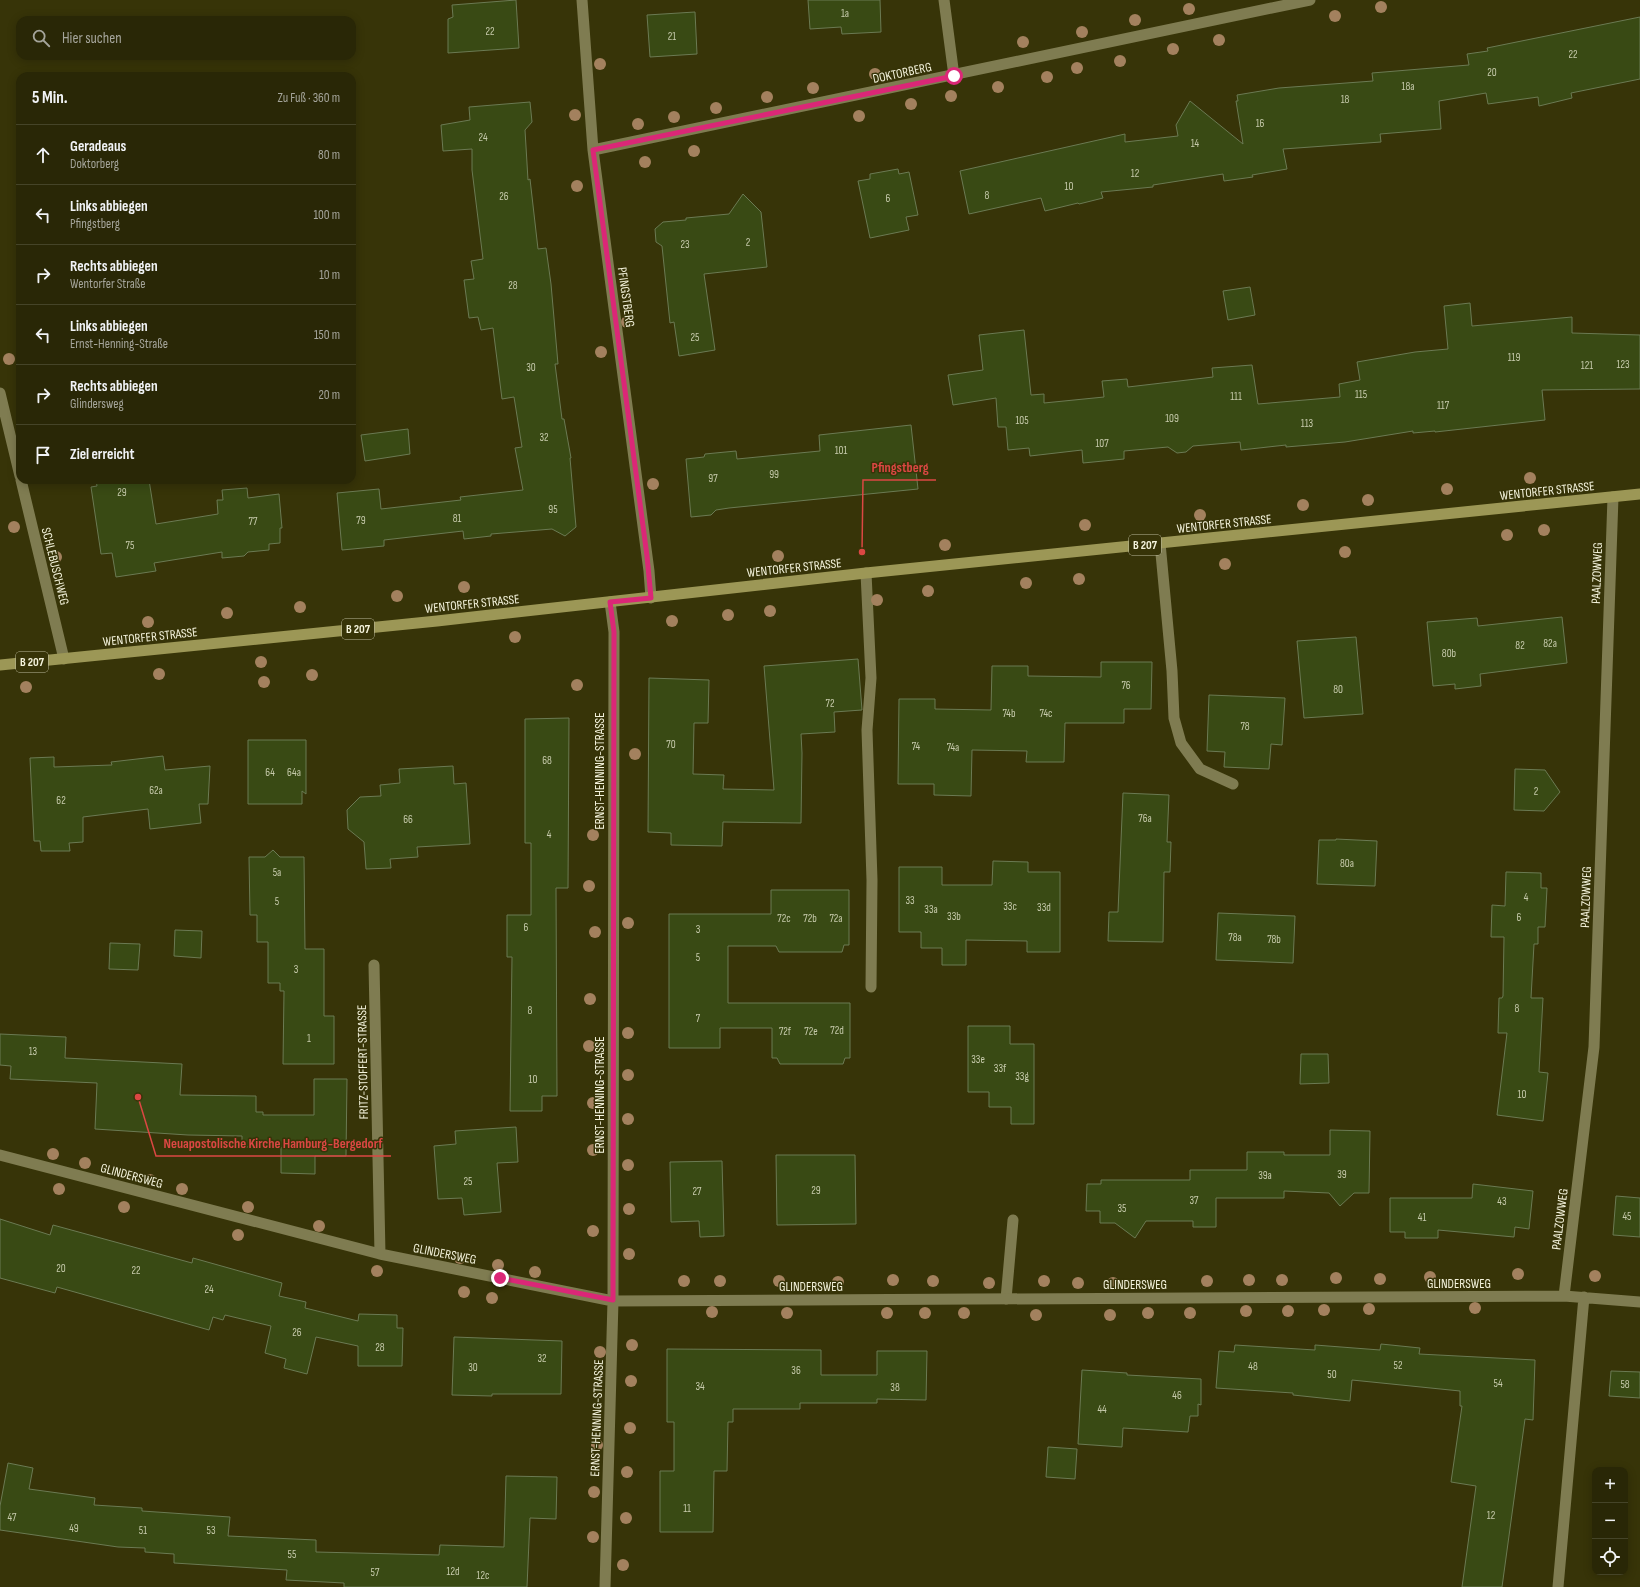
<!DOCTYPE html>
<html lang="de">
<meta charset="utf-8">
<style>
body{margin:0;font-family:"Sofia Sans Condensed",sans-serif;background:#353314;color:#f1f3f6}
.controls{position:absolute;right:12px;bottom:12px;display:grid;overflow:hidden;border-radius:8px;box-shadow:0 2px 10px #0003}
.controls button{width:36px;height:36px;display:grid;place-items:center;padding:0;border:0;border-bottom:1px solid #454428;background:#292706;color:#f1f3f6;font:20px sans-serif}
.stop{position:absolute;width:12px;height:12px;margin:-9px;border:3px solid #db2777;border-radius:50%;background:#fff}
.stop.end{background:#db2777;border-color:#fff;box-shadow:0 1px 4px #0008}
.list{margin:0;padding:0;list-style:none}
h2{display:flex;justify-content:space-between;align-items:center;height:52px;margin:0;padding:0 16px;font-size:17px}
h2 small{font-size:13px;font-weight:400;color:#a5a59b}
.list li{display:grid;grid-template-columns:26px 1fr auto;gap:12px;align-items:center;box-sizing:border-box;height:60px;padding:0 16px;border-top:1px solid #454428}
.list b{display:block;font-size:15px;white-space:nowrap}
.list p{margin:0;font-size:13px;white-space:nowrap;color:#a5a59b}
.list em{font-size:13px;font-style:normal;color:#a5a59b}
.icon{flex:none;width:22px;height:22px;fill:none;stroke:currentColor;stroke-width:2;stroke-linecap:round;stroke-linejoin:round}
.map{position:relative;flex:none;width:1640px;height:1587px;overflow:hidden}
.search{position:absolute;background:#292706;box-shadow:0 2px 10px #0003;left:16px;top:16px;width:340px;height:44px;display:flex;align-items:center;gap:10px;box-sizing:border-box;padding:0 14px;border-radius:12px;color:#a5a59b;font-size:15px}
.panel{position:absolute;background:#292706;box-shadow:0 2px 10px #0003;left:16px;top:72px;width:340px;height:412px;border-radius:12px}
.map>svg:first-child{display:block}
.building{fill:#394a14;stroke:#6b7a53}
.lines{fill:none;stroke-linecap:round;stroke-linejoin:round}
.service{stroke:#7f7c51;stroke-width:11}
.minor{stroke:#7f7c51;stroke-width:11}
.primary{stroke:#9c9756;stroke-width:11}
.tree{fill:#a3815e}
.route{stroke:#db2777;stroke-width:5}
.labels{text-anchor:middle;stroke-width:3;stroke-linejoin:round;paint-order:stroke}
.number-label{font-size:11px;fill:#c6caab}
.shield{fill:#373408;stroke:#bcba9d;stroke-width:1}
.shield-label{font-size:12px;font-weight:bold;fill:#f5f4dd}
.street-label{font-size:13px;fill:#f5f4dd;stroke:#373408}
.leader{fill:none;stroke:#db4743;stroke-width:1.5}
.callout-dot{fill:#db4743;stroke:#373408;stroke-width:1.5}
.callout-label{font-size:14px;text-anchor:middle;font-weight:bold;fill:#db4743;stroke:#373408;stroke-width:3;stroke-linejoin:round;paint-order:stroke}
</style>
<div class="map">
<svg width="1640" height="1587" viewBox="0 0 1640 1587">
<rect width="100%" height="100%" fill="#373408"/>
<path class="building" d="M516,0l3,48 -71,5v-34l5,-2 -1,-12z
M808,0h72l1,32 -39,2 -1,-7 -31,2z
M695,12l2,42 -47,3 -3,-42z
M1640,17v62l-69,14 1,5 -33,8 -1,-9 -50,7 -2,-11 -47,8 2,28 -61,5 1,8 -98,7 4,20 -35,6 1,2 -29,4 -1,-7 -70,11v2l-52,5 2,6 -24,6 -1,-1 -33,8 -4,-13 -72,16 -9,-43 165,-37v8l53,-6 -2,-11 14,-24 53,43 -7,-43h2l-1,-6 42,-7 94,-7 -1,-8 97,-8 -2,-11 21,-3 -1,-3z
M530,102l2,20 -7,8 3,50 2,-1 8,70 8,-1 5,36 7,80h-3l7,55h2l7,39h-1l6,69 -11,9 -13,-7 -61,5v2l-27,3 -1,-8 -79,9v6l-42,4 -5,-57 42,-4 2,20 80,-9 -1,-3 63,-7 -8,-42 7,-1 -8,-50 -12,2 -9,-71 -12,2 -3,-13 -9,1 -5,-38 10,-1 -3,-18 12,-2 -11,-89v-21l-29,2 -2,-26 29,-5 -1,-13z
M898,169l1,5 10,-2 9,43 -12,2 3,13 -39,8 -12,-57 12,-2v-5z
M743,194l18,18 6,55 -63,7 11,76 -36,6 -5,-34 -4,1 -8,-77 -6,-4 -1,-13 8,-7 23,-2v-2l43,-4z
M1250,287l5,28 -27,5 -5,-29z
M1470,303l2,23 100,-9v16l68,2v54l-98,1 3,30 -110,12v-1l-22,2v-2l-68,11 -59,5v-2l-45,5 -1,-8 -47,4 -7,6 -9,1 -9,-6 -44,4v8l-41,4 -1,-13 -52,6 -1,-8 -21,2 -2,-23h-8l-2,-29 -43,7 -5,-30 35,-5 -4,-35 45,-5 7,65 13,-1v9l60,-6 -2,-16 25,-2 1,8 85,-10 -1,-9 40,-3 6,39 82,-7 -1,-13 21,-4 -3,-18 58,-10 33,-3 -4,-43z
M911,425l7,64 -189,19 -13,2 -5,5 -20,2 -5,-58 18,-2 1,-3 31,-3 1,8 83,-8 -1,-16z
M408,429l2,25 -45,7 -4,-26z
M96,480h53l7,44 62,-10 -1,-14h6l-1,-10 25,-2 1,10 31,-4 3,34h-2v15l-11,1v6l-21,2 -4,4 -22,2v-6l-68,11 2,8 -40,6 -4,-24 -11,1 -10,-67 6,-1z
M1562,617l5,46 -87,11 1,12 -26,3v-5l-22,2 -6,-64 50,-4 1,8z
M1356,637l7,77 -59,4 -7,-77z
M858,659l4,51 -28,2 1,20 -34,2 1,19 -1,70 -78,-1 -1,24 -51,-1v-12l-23,-1 1,-154 60,2 -1,43h-14l-1,51 31,1 -1,14 51,1 -10,-124z
M1101,662h51l-1,47h-27v14h-59l-1,39h-38l1,-11 -55,-1 -1,46 -37,-1v-11h-36l1,-85h36v10l56,1 1,-44h36v10l73,1z
M1209,695l76,3 -3,47 -11,-1 -2,25 -45,-2 1,-15 -18,-1z
M569,718l-1,170h-12l1,208h-15v15h-32l2,-154h-5v-42h24v-72h-6v-124z
M248,740h58v54l-4,-3v13h-54z
M163,756l2,14 45,-4 -2,38h-9l2,19 -51,6 -2,-20 -65,8v25l-14,1 1,8h-29l-1,-10h-6l-4,-83 24,-1v10l58,-2 -1,-3z
M453,766l1,18 12,-1 4,61 -53,3 1,10 -28,2 1,9 -25,1 -2,-27 -16,-13 -1,-19 13,-13 21,-1 -1,-11 20,-2 -1,-14z
M1515,769l30,1 15,22 -16,19 -30,-1z
M1123,793l46,2 -2,47h4l-1,30h-6l-1,70 -55,-1 1,-29h9z
M1336,839l41,2 -2,45 -58,-2 2,-44h17z
M273,850l7,7h24l1,92h19v67h10v48h-51l1,-73h-4v-8h-12v-41h-11v-27h-7l-1,-58h16z
M993,861l35,1v10h32v80h-33v-11l-61,-1v25h-24v-17h-21v-16h-22v-65h43v18h50z
M1506,872l35,1v15h6l-2,39h-7v17h-4l-3,54h12l-4,74 9,1 -5,48 -46,-6 10,-82h-9l1,-35h3l1,-2 1,-59h-13l1,-32 13,1z
M771,890h78v55h-5l-2,7h-63l-3,-6h-48v57h122v55h-5l-2,6h-63l-3,-6h-5v-30h-52v20h-51v-134h102z
M1218,913l77,3 -2,47 -77,-3z
M175,930l27,1 -1,27 -27,-2z
M110,943l30,1 -2,26 -29,-1z
M968,1026h42v18h24v80h-23v-17h-22v-15h-21z
M0,1034l66,3 -1,21 117,6 -2,31 76,1v16h7v3h51v-36h33l-1,77h-31v18l-34,-1v-26h-39v-11l-54,-1 -93,-6 2,-46 -87,-4 1,-13 -11,-1z
M1301,1054h27l1,29 -29,1z
M516,1127l2,35 -21,1 4,49 -37,3 -2,-17 -24,1 -4,-53 22,-2 -1,-13z
M1330,1130l40,1 -1,62h-15l-14,13 -11,-13 -45,-2v7h-68v29h-23v-6h-47l-11,17 -20,-15h-15v-12h-14l1,-27h14v-4h89v-10h57v-18h37v3h46z
M776,1155h79l1,69 -79,1z
M722,1161l2,75 -24,1 -1,-16 -28,1 -1,-60z
M1473,1184l60,7 -4,38 -14,-2 -1,10 -76,-7v8h-33v-6h-15v-34h82z
M1616,1196l24,2v39l-27,-2z
M0,1219l50,16 3,-10 139,38 1,-5 89,25 -3,13 27,6 -1,6 53,13 1,-7 38,1v13h6l-1,38h-44v-20l-42,-9 -9,37 -23,-6 2,-9 -21,-6 6,-27 -46,-11 -2,5 -10,-3 -4,13 -152,-43 -2,6 -55,-15z
M454,1337l108,4 -1,53h-69v2l-40,-1z
M1381,1344l39,4 -1,6 116,6 -2,60 -8,-1 -23,168h-40l14,-101 -25,-4 11,-76h-2v-15l-108,-11 -2,21 -57,-6v-2l-77,-5 3,-37 15,1 1,-7 80,5v-5l65,5z
M667,1349l154,1v25h56v-24h50l-1,49 -49,-1v4h-77v6h-67v13h-5l-1,49h-13l-1,61h-53v-61h14v-49h-7z
M1082,1370l45,3v2l74,4v26l-3,-1v12h-8l-2,16 -65,-4 -1,19 -44,-3z
M1611,1371l29,1v26l-31,-2z
M1048,1447l29,2 -2,30 -29,-2z
M8,1463l25,5 -4,21 66,9 -1,7 48,3v3l88,6 -2,19 88,4v12l123,3 1,-10 64,2 2,-71 51,1 -1,42 -26,-1 -3,69h-183v-4l-58,-3 1,-10 -113,-7v-9l-29,-2v-4l-27,-1 -118,-17v-24z"/>
<g class="lines">
<path class="service" d="M1160,543l12,128 2,47 7,25 19,26 33,15
M866,573l5,105 -4,52 5,150 -1,107
M1006,1299l7,-79"/>
<path class="minor" d="M582,0l11,150 56,421 2,27
M944,0l10,76
M593,150l717,-150
M0,393l20,83
M21,480l43,179
M374,965l6,289
M0,1155l380,99 233,47 951,-5 76,6
M1564,1296l30,-249 19,-550
M605,1587l8,-286 1,-669 -4,-30
M1558,1587l26,-290"/>
<path class="primary" d="M0,665l437,-44 429,-48 774,-79"/>
</g>
<g class="tree">
<circle cx="1381" cy="7" r="6"/>
<circle cx="1189" cy="9" r="6"/>
<circle cx="1335" cy="16" r="6"/>
<circle cx="1135" cy="20" r="6"/>
<circle cx="1082" cy="32" r="6"/>
<circle cx="1219" cy="40" r="6"/>
<circle cx="1023" cy="42" r="6"/>
<circle cx="1173" cy="49" r="6"/>
<circle cx="1120" cy="61" r="6"/>
<circle cx="600" cy="64" r="6"/>
<circle cx="1077" cy="68" r="6"/>
<circle cx="875" cy="74" r="6"/>
<circle cx="1047" cy="77" r="6"/>
<circle cx="998" cy="87" r="6"/>
<circle cx="813" cy="88" r="6"/>
<circle cx="951" cy="96" r="6"/>
<circle cx="767" cy="97" r="6"/>
<circle cx="911" cy="104" r="6"/>
<circle cx="716" cy="108" r="6"/>
<circle cx="575" cy="115" r="6"/>
<circle cx="859" cy="116" r="6"/>
<circle cx="674" cy="117" r="6"/>
<circle cx="638" cy="124" r="6"/>
<circle cx="694" cy="151" r="6"/>
<circle cx="645" cy="162" r="6"/>
<circle cx="577" cy="186" r="6"/>
<circle cx="627" cy="322" r="6"/>
<circle cx="601" cy="352" r="6"/>
<circle cx="9" cy="359" r="6"/>
<circle cx="1530" cy="478" r="6"/>
<circle cx="653" cy="484" r="6"/>
<circle cx="1447" cy="489" r="6"/>
<circle cx="1368" cy="500" r="6"/>
<circle cx="1303" cy="505" r="6"/>
<circle cx="1200" cy="515" r="6"/>
<circle cx="1085" cy="525" r="6"/>
<circle cx="14" cy="527" r="6"/>
<circle cx="1544" cy="530" r="6"/>
<circle cx="1507" cy="535" r="6"/>
<circle cx="945" cy="545" r="6"/>
<circle cx="1345" cy="552" r="6"/>
<circle cx="778" cy="556" r="6"/>
<circle cx="56" cy="557" r="6"/>
<circle cx="1225" cy="564" r="6"/>
<circle cx="1079" cy="579" r="6"/>
<circle cx="1026" cy="583" r="6"/>
<circle cx="464" cy="587" r="6"/>
<circle cx="928" cy="591" r="6"/>
<circle cx="397" cy="596" r="6"/>
<circle cx="877" cy="600" r="6"/>
<circle cx="300" cy="607" r="6"/>
<circle cx="770" cy="611" r="6"/>
<circle cx="227" cy="613" r="6"/>
<circle cx="728" cy="615" r="6"/>
<circle cx="672" cy="621" r="6"/>
<circle cx="148" cy="622" r="6"/>
<circle cx="515" cy="637" r="6"/>
<circle cx="261" cy="662" r="6"/>
<circle cx="159" cy="674" r="6"/>
<circle cx="312" cy="675" r="6"/>
<circle cx="264" cy="682" r="6"/>
<circle cx="577" cy="685" r="6"/>
<circle cx="26" cy="687" r="6"/>
<circle cx="635" cy="754" r="6"/>
<circle cx="593" cy="835" r="6"/>
<circle cx="589" cy="886" r="6"/>
<circle cx="628" cy="923" r="6"/>
<circle cx="595" cy="932" r="6"/>
<circle cx="590" cy="999" r="6"/>
<circle cx="628" cy="1033" r="6"/>
<circle cx="589" cy="1046" r="6"/>
<circle cx="628" cy="1075" r="6"/>
<circle cx="593" cy="1103" r="6"/>
<circle cx="628" cy="1119" r="6"/>
<circle cx="593" cy="1150" r="6"/>
<circle cx="53" cy="1154" r="6"/>
<circle cx="85" cy="1163" r="6"/>
<circle cx="628" cy="1165" r="6"/>
<circle cx="150" cy="1180" r="6"/>
<circle cx="59" cy="1189" r="6"/>
<circle cx="182" cy="1189" r="6"/>
<circle cx="124" cy="1207" r="6"/>
<circle cx="248" cy="1207" r="6"/>
<circle cx="629" cy="1209" r="6"/>
<circle cx="319" cy="1226" r="6"/>
<circle cx="593" cy="1231" r="6"/>
<circle cx="238" cy="1235" r="6"/>
<circle cx="629" cy="1254" r="6"/>
<circle cx="460" cy="1258" r="6"/>
<circle cx="498" cy="1265" r="6"/>
<circle cx="377" cy="1271" r="6"/>
<circle cx="535" cy="1272" r="6"/>
<circle cx="1518" cy="1274" r="6"/>
<circle cx="1595" cy="1276" r="6"/>
<circle cx="1430" cy="1277" r="6"/>
<circle cx="1336" cy="1278" r="6"/>
<circle cx="1380" cy="1279" r="6"/>
<circle cx="893" cy="1280" r="6"/>
<circle cx="1249" cy="1280" r="6"/>
<circle cx="1282" cy="1280" r="6"/>
<circle cx="684" cy="1281" r="6"/>
<circle cx="720" cy="1281" r="6"/>
<circle cx="779" cy="1281" r="6"/>
<circle cx="933" cy="1281" r="6"/>
<circle cx="1044" cy="1281" r="6"/>
<circle cx="1207" cy="1281" r="6"/>
<circle cx="838" cy="1282" r="6"/>
<circle cx="989" cy="1283" r="6"/>
<circle cx="1078" cy="1283" r="6"/>
<circle cx="1113" cy="1283" r="6"/>
<circle cx="464" cy="1292" r="6"/>
<circle cx="492" cy="1298" r="6"/>
<circle cx="1475" cy="1308" r="6"/>
<circle cx="1369" cy="1309" r="6"/>
<circle cx="1324" cy="1310" r="6"/>
<circle cx="1246" cy="1311" r="6"/>
<circle cx="1288" cy="1311" r="6"/>
<circle cx="712" cy="1312" r="6"/>
<circle cx="787" cy="1313" r="6"/>
<circle cx="887" cy="1313" r="6"/>
<circle cx="925" cy="1313" r="6"/>
<circle cx="964" cy="1313" r="6"/>
<circle cx="1148" cy="1313" r="6"/>
<circle cx="1190" cy="1313" r="6"/>
<circle cx="1036" cy="1315" r="6"/>
<circle cx="1110" cy="1315" r="6"/>
<circle cx="632" cy="1345" r="6"/>
<circle cx="600" cy="1352" r="6"/>
<circle cx="631" cy="1381" r="6"/>
<circle cx="630" cy="1428" r="6"/>
<circle cx="597" cy="1445" r="6"/>
<circle cx="627" cy="1472" r="6"/>
<circle cx="594" cy="1492" r="6"/>
<circle cx="626" cy="1518" r="6"/>
<circle cx="593" cy="1537" r="6"/>
<circle cx="623" cy="1565" r="6"/>
</g>
<g class="lines">
<path class="route" d="M500,1278l113,22 1,-668 -4,-30 41,-4 -4,-42 -54,-406 361,-74"/>
</g>
<g class="labels">
<g class="number-label">
<text x="845" y="17">1a</text>
<text x="490" y="35">22</text>
<text x="672" y="40">21</text>
<text x="1573" y="58">22</text>
<text x="1492" y="76">20</text>
<text x="1408" y="90">18a</text>
<text x="1345" y="103">18</text>
<text x="1260" y="127">16</text>
<text x="483" y="141">24</text>
<text x="1195" y="147">14</text>
<text x="1135" y="177">12</text>
<text x="1069" y="190">10</text>
<text x="987" y="199">8</text>
<text x="504" y="200">26</text>
<text x="888" y="202">6</text>
<text x="748" y="246">2</text>
<text x="685" y="248">23</text>
<text x="513" y="289">28</text>
<text x="695" y="341">25</text>
<text x="1514" y="361">119</text>
<text x="1623" y="368">123</text>
<text x="1587" y="369">121</text>
<text x="531" y="371">30</text>
<text x="1361" y="398">115</text>
<text x="1236" y="400">111</text>
<text x="1443" y="409">117</text>
<text x="1172" y="422">109</text>
<text x="1022" y="424">105</text>
<text x="1307" y="427">113</text>
<text x="544" y="441">32</text>
<text x="1102" y="447">107</text>
<text x="841" y="454">101</text>
<text x="774" y="478">99</text>
<text x="713" y="482">97</text>
<text x="122" y="496">29</text>
<text x="553" y="513">95</text>
<text x="457" y="522">81</text>
<text x="361" y="524">79</text>
<text x="253" y="525">77</text>
<text x="130" y="549">75</text>
<text x="1550" y="647">82a</text>
<text x="1520" y="649">82</text>
<text x="1449" y="657">80b</text>
<text x="1126" y="689">76</text>
<text x="1338" y="693">80</text>
<text x="830" y="707">72</text>
<text x="1009" y="717">74b</text>
<text x="1046" y="717">74c</text>
<text x="1245" y="730">78</text>
<text x="671" y="748">70</text>
<text x="916" y="750">74</text>
<text x="953" y="751">74a</text>
<text x="547" y="764">68</text>
<text x="270" y="776">64</text>
<text x="294" y="776">64a</text>
<text x="156" y="794">62a</text>
<text x="1536" y="795">2</text>
<text x="61" y="804">62</text>
<text x="1145" y="822">76a</text>
<text x="408" y="823">66</text>
<text x="549" y="838">4</text>
<text x="1347" y="867">80a</text>
<text x="277" y="876">5a</text>
<text x="1526" y="901">4</text>
<text x="910" y="904">33</text>
<text x="277" y="905">5</text>
<text x="1010" y="910">33c</text>
<text x="1044" y="911">33d</text>
<text x="931" y="913">33a</text>
<text x="954" y="920">33b</text>
<text x="1519" y="921">6</text>
<text x="784" y="922">72c</text>
<text x="810" y="922">72b</text>
<text x="836" y="922">72a</text>
<text x="526" y="931">6</text>
<text x="698" y="933">3</text>
<text x="1235" y="941">78a</text>
<text x="1274" y="943">78b</text>
<text x="698" y="961">5</text>
<text x="296" y="973">3</text>
<text x="1517" y="1012">8</text>
<text x="530" y="1014">8</text>
<text x="698" y="1022">7</text>
<text x="837" y="1034">72d</text>
<text x="785" y="1035">72f</text>
<text x="811" y="1035">72e</text>
<text x="309" y="1042">1</text>
<text x="33" y="1055">13</text>
<text x="978" y="1063">33e</text>
<text x="1000" y="1072">33f</text>
<text x="1022" y="1080">33g</text>
<text x="533" y="1083">10</text>
<text x="1522" y="1098">10</text>
<text x="1342" y="1178">39</text>
<text x="1265" y="1179">39a</text>
<text x="468" y="1185">25</text>
<text x="816" y="1194">29</text>
<text x="697" y="1195">27</text>
<text x="1194" y="1204">37</text>
<text x="1502" y="1205">43</text>
<text x="1122" y="1212">35</text>
<text x="1627" y="1220">45</text>
<text x="1422" y="1221">41</text>
<text x="61" y="1272">20</text>
<text x="136" y="1274">22</text>
<text x="209" y="1293">24</text>
<text x="297" y="1336">26</text>
<text x="380" y="1351">28</text>
<text x="542" y="1362">32</text>
<text x="1398" y="1369">52</text>
<text x="1253" y="1370">48</text>
<text x="473" y="1371">30</text>
<text x="796" y="1374">36</text>
<text x="1332" y="1378">50</text>
<text x="1498" y="1387">54</text>
<text x="1625" y="1388">58</text>
<text x="700" y="1390">34</text>
<text x="895" y="1391">38</text>
<text x="1177" y="1399">46</text>
<text x="1102" y="1413">44</text>
<text x="687" y="1512">11</text>
<text x="1491" y="1519">12</text>
<text x="12" y="1521">47</text>
<text x="74" y="1532">49</text>
<text x="143" y="1534">51</text>
<text x="211" y="1534">53</text>
<text x="292" y="1558">55</text>
<text x="453" y="1575">12d</text>
<text x="375" y="1576">57</text>
<text x="483" y="1579">12c</text>
</g>
<g class="shield">
<rect x="1129" y="535" width="32" height="20" rx="3"/>
<rect x="342" y="619" width="32" height="20" rx="3"/>
<rect x="16" y="652" width="32" height="20" rx="3"/>
</g>
<g class="shield-label">
<text x="1145" y="549">B 207</text>
<text x="358" y="633">B 207</text>
<text x="32" y="666">B 207</text>
</g>
<g class="street-label">
<text transform="translate(902 72) rotate(-12)" y="5">DOKTORBERG</text>
<text transform="translate(627 297) rotate(82)" y="5">PFINGSTBERG</text>
<text transform="translate(1547 490) rotate(-6)" y="5">WENTORFER STRASSE</text>
<text transform="translate(1224 523) rotate(-6)" y="5">WENTORFER STRASSE</text>
<text transform="translate(56 566) rotate(76)" y="5">SCHLEBUSCHWEG</text>
<text transform="translate(794 567) rotate(-6)" y="5">WENTORFER STRASSE</text>
<text transform="translate(1596 573) rotate(-88)" y="5">PAALZOWWEG</text>
<text transform="translate(472 603) rotate(-6)" y="5">WENTORFER STRASSE</text>
<text transform="translate(150 636) rotate(-6)" y="5">WENTORFER STRASSE</text>
<text transform="translate(599 771) rotate(-90)" y="5">ERNST-HENNING-STRASSE</text>
<text transform="translate(1585 897) rotate(-88)" y="5">PAALZOWWEG</text>
<text transform="translate(362 1062) rotate(-91)" y="5">FRITZ-STOFFERT-STRASSE</text>
<text transform="translate(599 1095) rotate(-90)" y="5">ERNST-HENNING-STRASSE</text>
<text transform="translate(132 1175) rotate(15)" y="5">GLINDERSWEG</text>
<text transform="translate(1559 1219) rotate(-83)" y="5">PAALZOWWEG</text>
<text transform="translate(445 1253) rotate(11)" y="5">GLINDERSWEG</text>
<text x="1459" y="1288">GLINDERSWEG</text>
<text x="1135" y="1289">GLINDERSWEG</text>
<text x="811" y="1291">GLINDERSWEG</text>
<text transform="translate(596 1418) rotate(-88)" y="5">ERNST-HENNING-STRASSE</text>
</g>
</g>
<path class="leader" d="M862 552L863 480H936M138 1097L156 1156H391"/>
<g class="callout-dot">
<circle cx="862" cy="552" r="4"/>
<circle cx="138" cy="1097" r="4"/>
</g>
<g class="callout-label">
<text x="900" y="472">Pfingstberg</text>
<text x="273" y="1148">Neuapostolische Kirche Hamburg-Bergedorf</text>
</g>
</svg>
<div class="controls">
<button>+</button>
<button>−</button>
<button><svg class="icon" aria-label="locate" viewBox="0 0 24 24"><circle cx="12" cy="12" r="6"/><path d="M12 2v4M12 18v4M2 12h4M18 12h4"/></svg></button>
</div>
<div class="stop" style="left:954px;top:76px"></div>
<div class="stop end" style="left:500px;top:1278px"></div>
<div class="search"><svg class="icon" aria-label="search" viewBox="0 0 24 24"><circle cx="10" cy="10" r="6"/><path d="M15 15l6 6"/></svg>Hier suchen</div>
<section class="panel">
<h2>5 Min.<small>Zu Fuß · 360 m</small></h2>
<ul class="list">
<li><svg class="icon" aria-label="ahead" viewBox="0 0 24 24"><path d="M12 20V5M6 11l6-6 6 6"/></svg><div><b>Geradeaus</b><p>Doktorberg</p></div><em>80 m</em></li>
<li><svg class="icon" aria-label="left" viewBox="0 0 24 24"><path d="M17 20v-9H6M10 6l-5 5 5 5"/></svg><div><b>Links abbiegen</b><p>Pfingstberg</p></div><em>100 m</em></li>
<li><svg class="icon" aria-label="right" viewBox="0 0 24 24"><path d="M7 20v-9h11M14 6l5 5-5 5"/></svg><div><b>Rechts abbiegen</b><p>Wentorfer Straße</p></div><em>10 m</em></li>
<li><svg class="icon" aria-label="left" viewBox="0 0 24 24"><path d="M17 20v-9H6M10 6l-5 5 5 5"/></svg><div><b>Links abbiegen</b><p>Ernst-Henning-Straße</p></div><em>150 m</em></li>
<li><svg class="icon" aria-label="right" viewBox="0 0 24 24"><path d="M7 20v-9h11M14 6l5 5-5 5"/></svg><div><b>Rechts abbiegen</b><p>Glindersweg</p></div><em>20 m</em></li>
<li><svg class="icon" aria-label="arrive" viewBox="0 0 24 24"><path d="M6 21V4h12l-3 4 3 4H6"/></svg><div><b>Ziel erreicht</b></div></li>
</ul>
</section>
</div>
